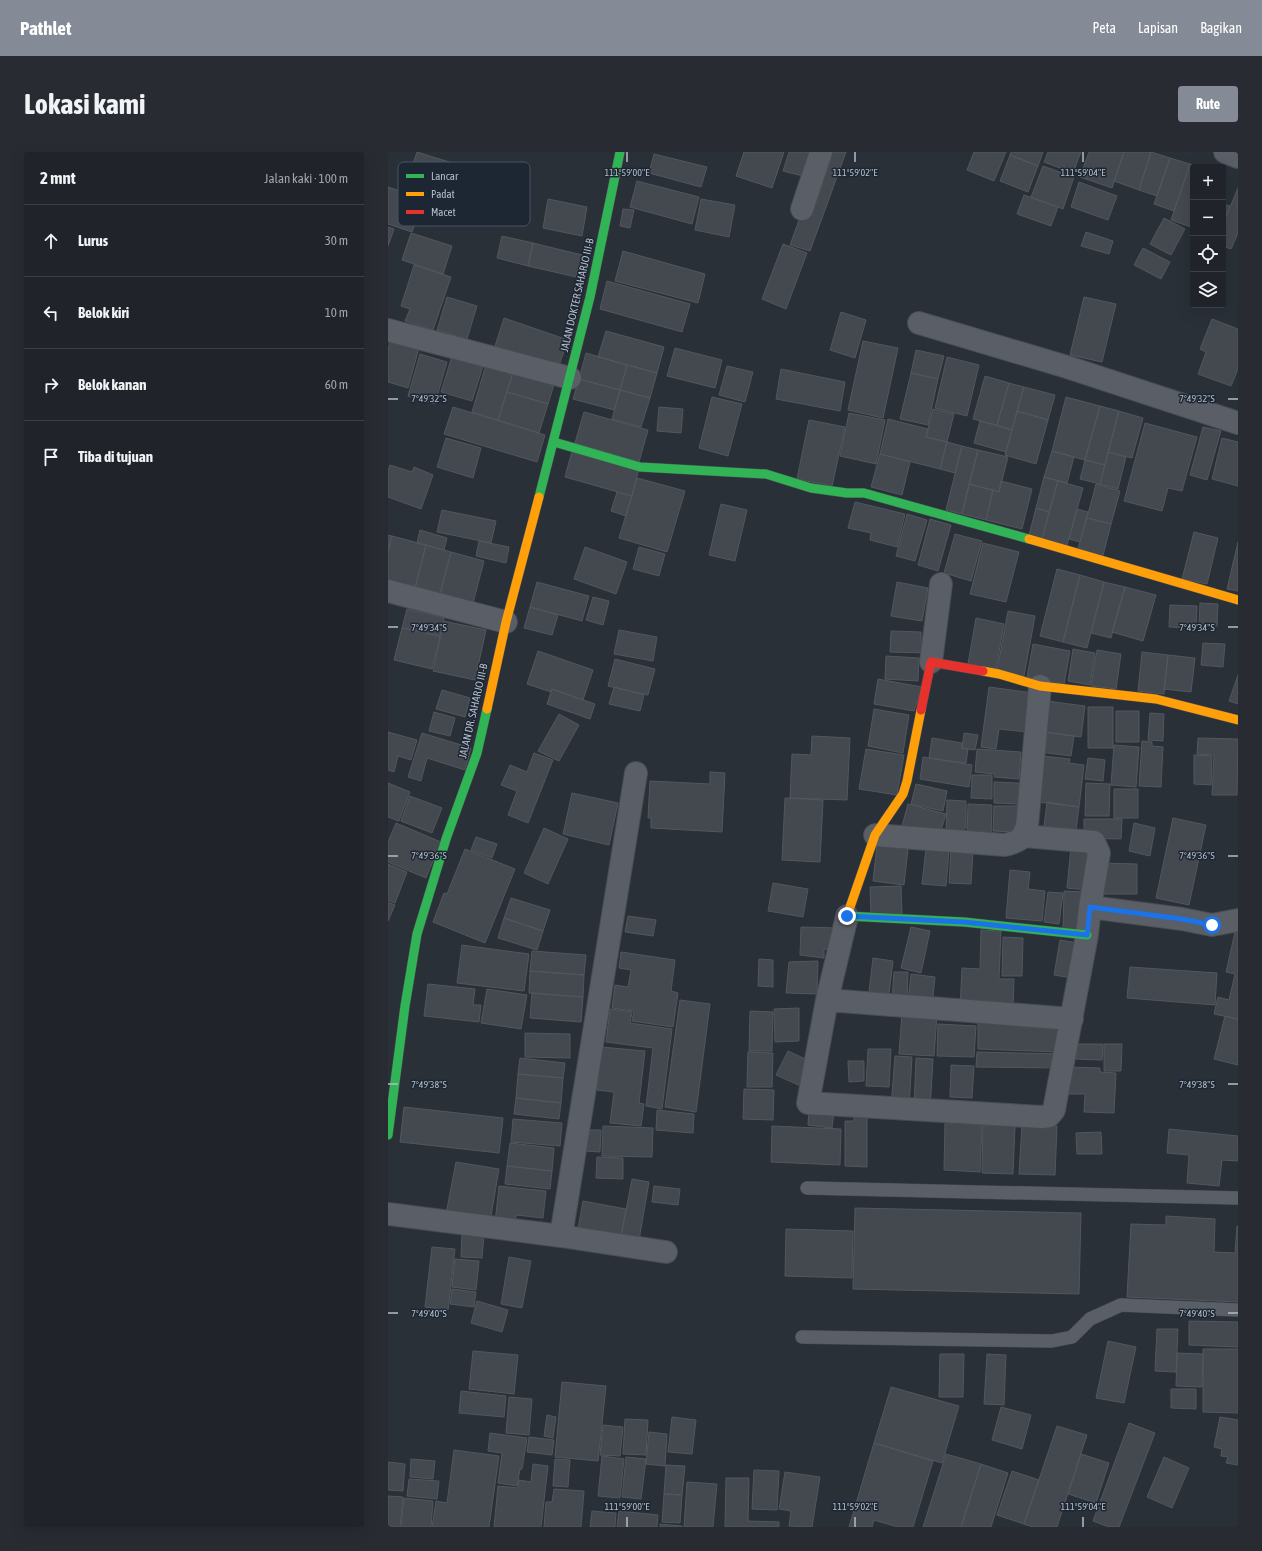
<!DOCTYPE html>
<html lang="id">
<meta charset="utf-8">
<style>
body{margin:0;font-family:"Asap Condensed",sans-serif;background:#282c32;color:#f1f3f6}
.controls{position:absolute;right:12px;top:12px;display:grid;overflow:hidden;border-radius:4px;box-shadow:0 4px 16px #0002}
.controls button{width:36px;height:36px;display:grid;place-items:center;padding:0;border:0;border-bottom:1px solid #3d4147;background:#20242a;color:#f1f3f6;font:20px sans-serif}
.stop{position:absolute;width:12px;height:12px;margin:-9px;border:3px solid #1a73e8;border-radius:50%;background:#fff}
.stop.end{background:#1a73e8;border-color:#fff;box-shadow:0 1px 4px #0008}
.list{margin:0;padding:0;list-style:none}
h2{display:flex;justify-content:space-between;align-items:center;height:52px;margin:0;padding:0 16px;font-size:17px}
h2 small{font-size:13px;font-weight:400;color:#a2a4a8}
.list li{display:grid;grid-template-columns:26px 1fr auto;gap:12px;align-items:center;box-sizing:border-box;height:72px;padding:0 16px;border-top:1px solid #3d4147}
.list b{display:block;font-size:15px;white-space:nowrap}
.list em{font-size:13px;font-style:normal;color:#a2a4a8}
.icon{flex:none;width:22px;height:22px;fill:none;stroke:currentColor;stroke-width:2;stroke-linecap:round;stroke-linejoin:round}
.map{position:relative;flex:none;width:850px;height:1375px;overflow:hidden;border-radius:4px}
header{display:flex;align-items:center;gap:24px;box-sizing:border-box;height:56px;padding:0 20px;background:#848b96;color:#fff}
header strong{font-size:19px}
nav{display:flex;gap:22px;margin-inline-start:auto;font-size:14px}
.intro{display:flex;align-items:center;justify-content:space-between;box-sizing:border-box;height:96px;padding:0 24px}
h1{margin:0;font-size:28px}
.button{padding:10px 18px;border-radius:4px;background:#848b96;color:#fff;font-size:14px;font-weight:700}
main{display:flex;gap:24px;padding:0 24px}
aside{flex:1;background:#20242a;border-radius:4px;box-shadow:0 4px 16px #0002}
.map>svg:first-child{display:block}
.building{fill:#444950;stroke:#52575f}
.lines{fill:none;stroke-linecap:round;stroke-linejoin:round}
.lane-casing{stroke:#484c53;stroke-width:14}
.street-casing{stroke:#484c53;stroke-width:24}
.fast-casing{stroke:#484c53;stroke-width:10}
.slow-casing{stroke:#484c53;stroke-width:10}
.jam-casing{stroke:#484c53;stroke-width:10}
.lane{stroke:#5a5e66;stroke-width:13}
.street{stroke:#5a5e66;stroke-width:22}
.fast{stroke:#30b455;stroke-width:9}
.slow{stroke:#ff9f0a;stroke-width:9}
.jam{stroke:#e5322d;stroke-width:9}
.route{stroke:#1a73e8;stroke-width:5}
.ticks{fill:none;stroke:#b4bcc9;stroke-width:1.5}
.labels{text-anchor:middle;stroke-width:3;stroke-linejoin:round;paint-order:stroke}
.street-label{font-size:11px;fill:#b4bcc9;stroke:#1d2633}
.key{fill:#1d2633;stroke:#4a5360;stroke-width:1}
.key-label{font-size:11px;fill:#b4bcc9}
.ticks-label{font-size:10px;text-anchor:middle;fill:#b4bcc9;stroke:#1d2633;stroke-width:3;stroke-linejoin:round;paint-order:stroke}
</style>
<header>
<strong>Pathlet</strong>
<nav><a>Peta</a><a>Lapisan</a><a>Bagikan</a></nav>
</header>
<div class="intro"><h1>Lokasi kami</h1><a class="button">Rute</a></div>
<main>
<aside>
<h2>2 mnt<small>Jalan kaki · 100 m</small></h2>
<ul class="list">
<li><svg class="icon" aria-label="ahead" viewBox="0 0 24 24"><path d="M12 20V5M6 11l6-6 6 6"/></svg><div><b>Lurus</b></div><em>30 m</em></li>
<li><svg class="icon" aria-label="left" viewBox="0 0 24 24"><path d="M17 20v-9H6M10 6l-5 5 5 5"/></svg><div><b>Belok kiri</b></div><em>10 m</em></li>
<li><svg class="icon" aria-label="right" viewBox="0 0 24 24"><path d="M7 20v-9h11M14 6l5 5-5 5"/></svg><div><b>Belok kanan</b></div><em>60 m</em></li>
<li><svg class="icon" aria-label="arrive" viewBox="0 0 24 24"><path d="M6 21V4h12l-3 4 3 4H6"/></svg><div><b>Tiba di tujuan</b></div></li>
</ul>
</aside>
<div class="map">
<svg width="850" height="1375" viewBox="0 0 850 1375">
<rect width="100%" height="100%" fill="#2a3038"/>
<path class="building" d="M29,0l71,22 -8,27 -72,-23z
M356,0h40l-12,36 -36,-12z
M401,0h30l-8,26 -28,-7z
M436,0h22l-36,99 -20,-6z
M586,0h32l-12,29 -27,-11z
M623,0h32l-5,14 -28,-11z
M660,0h33l-8,21 -29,-11z
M701,0h35l-12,36 -32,-11z
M736,0h27l-12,38 -25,-9z
M763,0l19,6 -13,38 -18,-6z
M266,2l53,13 -6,20 -52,-14z
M622,3l28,11 -10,26 -28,-11z
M782,6l20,6 -16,47 -20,-7z
M802,12l7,3h-4v55l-2,5 -20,-7z
M655,14l31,11 -11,32 -32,-12z
M249,29l62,16 -7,27 -62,-17z
M691,30l38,14 -9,24 -37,-13z
M0,35l36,12 -12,33 -24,-8z
M850,36v45l-7,16 -8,-3v-22z
M636,43l34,12 -7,19 -34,-12z
M160,47l39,8 -5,29 -39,-8z
M313,47l34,6 -6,32 -34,-7z
M835,52l7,2 -7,16z
M235,57l11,1 -4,18 -10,-2z
M776,66l21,11 -14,26 -21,-11z
M0,75l6,2 -6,17z
M698,80l27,9 -4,13 -28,-8z
M23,81l41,13 -9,28 -41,-14z
M114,84l31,7 -5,23 -31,-8z
M145,91l49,12 -6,22 -48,-11z
M395,92l24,9 -21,56 -24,-10z
M755,96l27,14 -9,17 -27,-14z
M235,99l82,23 -7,29 -83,-22z
M26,113l37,12 -18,53 -28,-9 5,-12 -9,-3z
M219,129l83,23 -8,28 -82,-23z
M59,145l30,9 -10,33 -30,-9z
M696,145l32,7 -14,58 -32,-7z
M453,160l25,8 -11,38 -25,-8z
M116,166l64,22 -10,28 -63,-22z
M824,167l26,10v40l-7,17 -33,-12 8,-22 -6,-3z
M218,179l58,16 -7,26 -59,-16z
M4,183l28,9 -12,44 -20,-6v-33z
M475,189l35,7 -15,70 -35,-8z
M287,196l47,12 -7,28 -48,-12z
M528,198l28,6 -6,23 -27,-6z
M65,201l31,10 -12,38 -31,-9z
M198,201l41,12 -7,25 -41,-11z
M32,202l27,8 -12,42 -27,-8z
M559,205l32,8 -12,51 -32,-8z
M100,206l27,8 -17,54 -26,-8z
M239,213l30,8 -7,25 -30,-8z
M127,214l41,12 -8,26 -41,-12z
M339,214l26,6 -8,30 -26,-7z
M393,217l64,13 -5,29 -64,-12z
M523,221l27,6 -10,46 -28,-6z
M597,224l24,7 -12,42 -24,-6z
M191,227l41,11 -6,20 -41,-11z
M621,231l15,4 -12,43 -15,-5z
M636,235l31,8 -7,25 -31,-9z
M232,238l30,8 -9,29 -29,-8z
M119,240l41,12 -9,29 -41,-13z
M324,245l30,7 -14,52 -29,-8z
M678,245l34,9 -15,54 -33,-9z
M712,254l19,5 -14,54 -20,-5z
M65,255l92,28 -8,27 -93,-28z
M271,255l24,2 -2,24 -24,-2z
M545,257l21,5 -7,28 -21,-5z
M629,259l31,9 -12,44 -31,-9z
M731,259l24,7 -11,40 -24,-6z
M196,260l64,18 -9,32 -64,-19z
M461,261l36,7 -9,44 -36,-8z
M500,267l40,10 -2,8 21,5 -7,27 -60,-15z
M421,268l36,7 -13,59 -35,-7z
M592,269l32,9 -6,22 -32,-9z
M757,271l52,14 -15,54 -14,-3 -6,23 -38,-10z
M815,275l18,4 -14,49 -17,-5z
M58,286l35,10 -8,30 -36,-11z
M834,286l16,4v44l-26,-7z
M559,290l15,4 -7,27 -15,-4z
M574,294l16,4 -16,64 -16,-4z
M590,298l30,7 -9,35 -30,-8z
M184,299l67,18 -7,27 -67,-19z
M664,299l22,6 -7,26 -23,-6z
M720,300l18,5 -8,32 -18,-5z
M492,302l30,8 -8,33 -31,-8z
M697,308l20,5 -5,19 -20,-5z
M2,313l22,7 2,-5 19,8 -12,34 -33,-12v-27z
M656,325l14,4 -9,31 -13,-4z
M249,326l48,13 -18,61 -48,-14z
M613,329l31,8 -10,40 -36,-9 7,-30 6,2z
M670,329l25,7 -16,57 -25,-6z
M581,332l24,6 -7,30 -24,-6z
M708,332l24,7 -9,33 -24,-6z
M229,340l15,4 -6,20 -15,-5z
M467,350l50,12 -8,33 -27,-7 1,-7 -23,-5z
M333,352l26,6 -12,51 -26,-6z
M648,356l13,4 -7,27 -13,-4z
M689,357l11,3 -8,30 -11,-3z
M54,358l54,11 -5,22 -54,-11z
M519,362l20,6 -12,41 -19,-5z
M699,366l24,6 -9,35 -25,-7z
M542,367l21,6 -13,46 -20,-6z
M32,378l27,8 -3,12 -27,-7z
M806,380l24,6 -11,46 -25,-5z
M567,382l27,7 -11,40 -27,-8z
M0,383l4,1 -4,15z
M4,384l34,9 -11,43 -27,-7v-30z
M91,389l30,6 -3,16 -30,-7z
M850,390v49l-11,-2z
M595,391l36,9 -13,50 -36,-8z
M38,393l25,7 -11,42 -25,-6z
M197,395l42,15 -11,32 -42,-15z
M251,395l26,7 -6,22 -26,-7z
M63,400l33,9 -11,42 -33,-9z
M669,417l23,6 -17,67 -23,-6z
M692,423l24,7 -17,66 -24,-6z
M149,430l52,14 -7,25 -52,-14z
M509,430l31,6 -6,33 -31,-5z
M716,430l21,5 -14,51 -20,-5z
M737,435l31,8 -13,46 -31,-9z
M205,445l16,4 -6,24 -17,-5z
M812,451l18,1 -1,22 -18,-1z
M782,453l27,1 -1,22 -27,-1z
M142,455l28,8 -6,20 -28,-7z
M19,457l37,9 -4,18 -38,-8z
M620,459l27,5 -11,60 -27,-5z
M588,466l28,6 -8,45 -28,-5z
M56,469l42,9 -11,50 -42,-9z
M14,476l38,8 -8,33 -38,-9z
M231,478l38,7 -4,24 -39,-7z
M503,479l30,1v10h9v11l-40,-1z
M815,491l22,1 -2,23 -22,-2z
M645,492l37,7 -6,33 -37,-7z
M685,497l22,4 -5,32 -22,-4z
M709,498l24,4 -5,35 -25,-3z
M150,499l55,19 -10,30 -31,-11 -1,3 -24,-8z
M754,500l26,3 -4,39 -26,-3z
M780,503l27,3 -4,34 -27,-3z
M498,504l33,2 -1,23 -33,-2z
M227,507l40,10 -7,26 -40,-9z
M850,523v29l-9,-3z
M490,527l44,8 -8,24 -40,-7z
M226,535l30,8 -4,16 -31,-7z
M601,535l44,6 -5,39 -29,-3 -3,20 -15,-2z
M164,537l43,15 -5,15 -43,-15z
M54,538l28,8 -5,19 -29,-8z
M659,549l38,5 -4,31 -38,-5z
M700,555h25v41h-25z
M486,557l35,6 -6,38 -35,-7z
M728,559h23v31h-23z
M46,560l21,6 -5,18 -21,-5z
M762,561l14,1 -1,27 -15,-1z
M171,562l20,11 -20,36 -21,-10z
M0,580l29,8 -6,20 -13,-4 -4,16 -6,-2z
M655,580l31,4 -3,20 -31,-4z
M34,581l49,15 -6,22 -38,-12 -6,23 -13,-4z
M576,581l14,2 -3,15 -13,-2z
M424,584l38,2 -3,62 -57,-2 2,-44 19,1z
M544,586l30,5v5l6,1 -2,14 -37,-5z
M810,586l40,1 -1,56h-25l2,-40 -17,-1z
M754,589l10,1v4l11,1 -2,40 -22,-1z
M726,593l25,2 -3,40 -25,-2z
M478,597l38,6 -7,40 -38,-6z
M589,597l44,3 -2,27 -25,-2 1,-3 -20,-2z
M146,601l19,7 -25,63 -20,-8 9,-24 -16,-6 9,-20 17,7z
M806,603l18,1 -1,29 -17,-1z
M655,604l27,3 -1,4 15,2 -5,42 -41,-5z
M535,605l49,8 -3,22 -49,-8z
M700,606l17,2 -2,21 -18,-2z
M322,620l15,1 -3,59 -71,-4v-10h-3l2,-37 60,3z
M584,623h20v24l-21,-1z
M606,630l25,1 -1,21 -24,-1z
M0,631l22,9 -11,29 -11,-4z
M698,631l24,1 -1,32h-24z
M528,632l31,7 -4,20 -32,-7z
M726,637h24v29h-24z
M184,641l46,10 -9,42 -46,-11z
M22,644l32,12 -10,25 -31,-12z
M397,646l38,2 -3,62 -38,-2z
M559,648l19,1v27h-2l-1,10h-17z
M659,650l32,5 -3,23 -32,-4z
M520,652l38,10 -8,26 -37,-10z
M580,652l24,1 -1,33 -24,-1z
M606,654h27l-3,26 -25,-1z
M785,666l33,7 -17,80 -33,-7z
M696,667h38l-1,20 -37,-1z
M8,671l45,19 -15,36 -38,-16v-20z
M746,671l21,5 -5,28 -21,-5z
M156,676l24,11 -20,45 -24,-11z
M88,685l21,7 -5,14 -21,-8z
M489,693l31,4 -4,36 -31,-4z
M683,695l19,1 -4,42 -19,-2z
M538,696l23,3 -3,35 -24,-2z
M77,697l50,20 -30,74 -52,-21 11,-29 3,1z
M563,698l22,1 -2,33 -22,-1z
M713,711l36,1v30h-37z
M0,712l19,8 -12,31 -7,-3z
M622,718l20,2 -2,17 17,2 -3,30 -36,-3z
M385,731l35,6 -5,28 -35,-6z
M513,734l1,28 -31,1 -1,-28z
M676,739l21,1 -2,38 -20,-1z
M660,740l15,1 -4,31 -15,-2z
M123,746l39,12 -7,21 -39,-13z
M0,750l7,3 -7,16z
M240,764l28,4 -3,16 -28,-4z
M116,766l39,13 -6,19 -39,-12z
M413,775l37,1v21h-14v9l-24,-3z
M523,775l19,4 -9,42 -20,-5z
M593,778l20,1 -2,48h15l-1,31 -53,-2 2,-40 18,1z
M847,780l3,1v86l-24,-5 4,-17 11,3 6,-26 -9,-2z
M615,785l20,1 -1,38h-20z
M672,788l24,4 -6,35 -24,-4z
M74,793l67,9 -5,37 -67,-8z
M144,799l54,4 -2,20 -54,-4z
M233,800l54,8 -4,31 7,2 -5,34 -41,-6 2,-10 -22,-3 3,-23 13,2 3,-17 -12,-2z
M485,806l20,3 -5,41 -20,-2z
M371,807l14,1v27l-15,-1z
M430,809l-1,33 -31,-1 3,-31z
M742,815l87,6 -2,32 -88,-7z
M142,819l54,4 -1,22 -54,-4z
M506,820h14l-1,28h-15z
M523,822l24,3 -3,29 -24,-3z
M40,832l47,5 -2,16h8l-2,17 -55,-6z
M99,837l40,6 -6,34 -40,-6z
M144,841l51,4 -2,25 -51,-4z
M292,848l30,4 -14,108 -31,-5z
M411,856v33l-24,1 -1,-33z
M222,857l22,3 -2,11 42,6 -10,80 -16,-3 7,-58 -47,-6z
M362,859l23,1 -1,39h-23z
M514,861l35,2 -3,41 -35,-2z
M837,864l13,3v46l-24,-6z
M590,871l82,3 -1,26 -81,-3z
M550,872l38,2 -2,31 -37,-1z
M137,881l45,1v24l-45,-1z
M688,892h27l-1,16 -26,-1z
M716,892h18l-1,27h-17z
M213,895l44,4 -6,52 5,1 -3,22 -31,-3 4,-31 -17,-2z
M480,897h23l-2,38 -23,-1z
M400,899l26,12 -11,24 -27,-12z
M360,900l25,1 -1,34h-25z
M589,900l84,2v14l-85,-1z
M507,904l17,1 -3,52 -18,-2z
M132,906l45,5 -2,15 -45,-4z
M528,906l17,1 -3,51 -16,-1z
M460,909h16v20l-15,1z
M563,913l23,1 -2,32 -22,-1z
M680,915l32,1v4l16,1 -2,40 -30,-1 1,-18h-18z
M130,922l45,4 -2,25 -45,-5z
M356,937l30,1 -1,30 -30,-1z
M128,946l45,5 -2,16 -45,-5z
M16,955l99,11 -4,35 -99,-11z
M421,956l25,3 -2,17 -24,-3z
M269,958l37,4 -1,19 -37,-3z
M466,962h13v53l-22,-1v-45h9z
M125,967l49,4 -2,23 -49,-4z
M557,971l37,1 -2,48 -36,-2z
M595,973l32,1 -2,48 -31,-1z
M634,973l35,1 -2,49 -36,-1z
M215,974l50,2 -1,29 -50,-1z
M384,974l69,3 -1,36 -69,-3z
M781,977l69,7v25l-16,-1 -3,26 -32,-3 2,-28 -22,-2z
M196,978h17l-1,22 -16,-1z
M713,980l1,22h-25l-1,-21z
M122,991l44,5 -2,23 -45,-5z
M209,1005l26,1v21l-27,-1z
M68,1010l43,7 -9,53 -44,-8z
M119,1014l45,5 -2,18 -45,-5z
M244,1027l17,3 -10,58 -18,-3z
M111,1034l47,5 -3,27 -27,-3 -1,10 -20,-2z
M266,1034l26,3 -2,16 -26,-3z
M195,1049l43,8 -5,28 -43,-8z
M467,1056l226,5 -2,81 -226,-5z
M778,1064l49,3 -1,33 21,1 2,-27h1v76l-111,-5 4,-73 35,1z
M398,1077l67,2 -1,47 -67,-2z
M74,1081l22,2 -2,23 -21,-1z
M44,1095l23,2 -7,61 -23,-3z
M121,1105l22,4 -9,47 -21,-4z
M67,1107l24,2 -3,29 -24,-3z
M64,1137l24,3 -2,15 -24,-3z
M89,1149l31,9 -6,22 -31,-9z
M801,1169l49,1v25l-49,-2z
M769,1177h21l-2,43 -21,-1z
M720,1189l28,6 -12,56 -28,-5z
M815,1197h35v64l-35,-1z
M85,1199l45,4 -4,39 -45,-5z
M789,1201l26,1 -1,33 -26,-1z
M552,1202h24l-1,43h-24z
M599,1202l19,1 -2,50 -20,-1z
M174,1230l44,4 -8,75 -43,-4z
M503,1235l68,19 -17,57 -68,-20z
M783,1237h25v20l-25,-1z
M73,1239l45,5 -2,21 -45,-4z
M121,1245l23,2 -3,36 -23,-2z
M613,1255l30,8 -9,34 -30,-9z
M159,1263l9,2 -3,21 -9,-2z
M284,1265l24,3 -4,34 -24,-2z
M832,1265l18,3v45l-12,-2 2,-6 -7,-1 1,-7 -8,-2z
M237,1267l23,1 -2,35 -23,-1z
M741,1271l26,10 -36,94h-10l-16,-6z
M215,1273l20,2 -3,29 -20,-1z
M669,1274l30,9 -30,92h-24l-9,-3z
M261,1280l18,2 -2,32 -19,-2z
M102,1281l37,5 -5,31h-2l-3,17 -19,-3 4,-30 -14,-2z
M141,1285l25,3 -2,15 -25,-3z
M486,1291l59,18 -20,66h-15l-24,-7 -2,7h-23z
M66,1298l45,6 -10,71h-57l4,-26 11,2z
M558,1302l35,10 -20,63h-38z
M693,1302l28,9 -13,40 -28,-9z
M214,1304l22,3 -4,39 -22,-2z
M238,1305l20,2 -5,40 -19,-2z
M776,1305l25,11 -17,40 -25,-11z
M23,1307l24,2 -2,18 -23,-2z
M167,1307l15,1 -2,27 -15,-1z
M0,1310l17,2 -2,27 -15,-1z
M145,1312l15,2 -7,61h-47l4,-41 20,2 1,-8 12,2z
M593,1312l27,9 -17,54h-30z
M278,1313l19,1 -3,29 -18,-1z
M366,1318l25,1 -2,39 -25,-1z
M624,1319l27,9 -15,44 -27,-9z
M397,1320l35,5 -8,50 -23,-1 2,-15 -12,-2z
M338,1326h23l-1,43 31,1v5h-54z
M21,1327l30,2 -2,18 -30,-3z
M299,1330l30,2 -4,43h-29z
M166,1337l30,2 -3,36h-37l2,-25h6z
M276,1342l18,1 -2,28 -18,-1z
M0,1344l15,1 -3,30h-12z
M16,1346l29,3 -2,26h-30z
M204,1359l24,2 -1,14h-25z
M231,1359l39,4 -1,12h-40z
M272,1372l22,2v1h-22z"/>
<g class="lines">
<g class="lane-casing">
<path id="lane" d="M419,1036l431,10
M414,1185l250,4 20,-4 18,-18 31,-14 117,5"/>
</g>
<g class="street-casing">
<path id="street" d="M837,0l13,5
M414,57l19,-57
M531,171l148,44 171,56
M0,178l182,48
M0,439l118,31
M543,510l10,-78
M487,683l130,10c14,-4 17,-4 22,-19l13,-140
M702,755l92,12 30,6 26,-5
M459,764l-20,84 245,19
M439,848l-19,103 234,14 7,-1 5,-6 33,-175 3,-28 9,-54 -5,-11 -70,-6
M0,1062l173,22 105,16
M173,1084l75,-463"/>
</g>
<g class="fast-casing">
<path id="fast" d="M166,290l86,25 126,7 45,14 36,5h17l165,46
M151,345l51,-200 30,-145
M461,758l-2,6 117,6 123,13
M0,983l17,-129 12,-72 29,-95 31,-86 10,-44"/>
</g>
<g class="slow-casing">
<path id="slow" d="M641,387l209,61
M595,519l16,3 41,12 116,13 82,21
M99,557l19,-87 33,-125
M461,758l26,-75 28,-41 4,-13 14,-71"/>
</g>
<g class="jam-casing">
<path id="jam" d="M533,558l10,-48 52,9"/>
</g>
<use href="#lane" class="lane"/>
<use href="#street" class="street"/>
<use href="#fast" class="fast"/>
<use href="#slow" class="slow"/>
<use href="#jam" class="jam"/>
</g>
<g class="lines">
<path class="route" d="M459,764l117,6 123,13 3,-28 92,12 30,6"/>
</g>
<path class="ticks" d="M239,0v10M467,0v10M695,0v10M0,247h10M840,247h10M0,475h10M840,475h10M0,704h10M840,704h10M0,932h10M840,932h10M0,1161h10M840,1161h10M239,1365v10M467,1365v10M695,1365v10"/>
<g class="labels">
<g class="street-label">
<text transform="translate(189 143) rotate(-77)" y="4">JALAN DOKTER SAHARJO III-B</text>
<text transform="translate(85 559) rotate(-77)" y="4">JALAN DR. SAHARJO III-B</text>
</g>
</g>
<rect x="10" y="10" width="132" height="64" rx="6" class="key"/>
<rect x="18" y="22" width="18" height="4" fill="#30b455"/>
<rect x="18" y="40" width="18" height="4" fill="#ff9f0a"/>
<rect x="18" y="58" width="18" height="4" fill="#e5322d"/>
<g class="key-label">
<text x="43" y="28">Lancar</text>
<text x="43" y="46">Padat</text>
<text x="43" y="64">Macet</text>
</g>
<g class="ticks-label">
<text x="239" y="24">111°59'00"E</text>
<text x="467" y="24">111°59'02"E</text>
<text x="695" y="24">111°59'04"E</text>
<text x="41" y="250">7°49'32"S</text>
<text x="809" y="250">7°49'32"S</text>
<text x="41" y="479">7°49'34"S</text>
<text x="809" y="479">7°49'34"S</text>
<text x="41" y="707">7°49'36"S</text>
<text x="809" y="707">7°49'36"S</text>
<text x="41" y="936">7°49'38"S</text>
<text x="809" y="936">7°49'38"S</text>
<text x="41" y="1165">7°49'40"S</text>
<text x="809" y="1165">7°49'40"S</text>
<text x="239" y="1358">111°59'00"E</text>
<text x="467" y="1358">111°59'02"E</text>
<text x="695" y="1358">111°59'04"E</text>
</g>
</svg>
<div class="controls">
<button>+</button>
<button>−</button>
<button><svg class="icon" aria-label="locate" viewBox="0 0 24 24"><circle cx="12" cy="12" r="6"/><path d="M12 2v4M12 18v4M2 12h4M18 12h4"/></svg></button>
<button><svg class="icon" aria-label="layers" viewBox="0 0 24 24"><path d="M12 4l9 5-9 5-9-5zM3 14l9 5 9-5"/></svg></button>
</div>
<div class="stop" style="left:824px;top:773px"></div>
<div class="stop end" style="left:459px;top:764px"></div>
</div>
</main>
